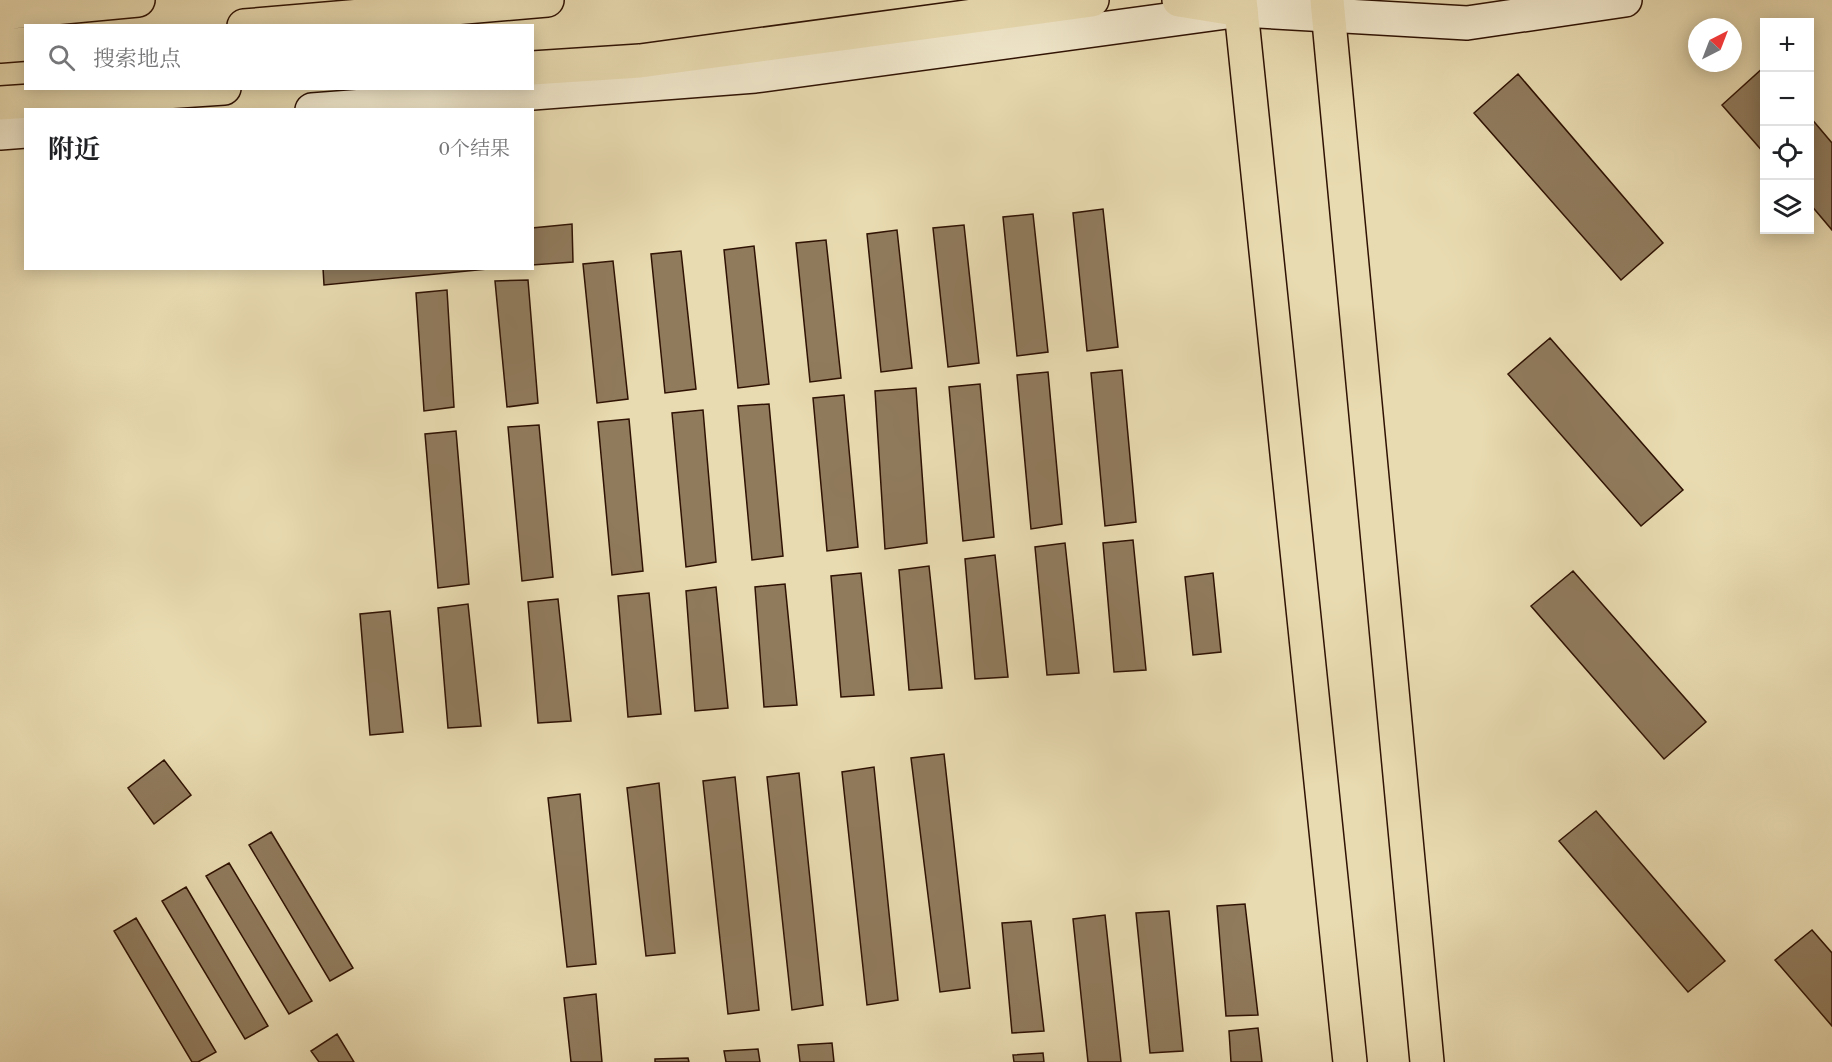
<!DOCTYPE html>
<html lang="zh">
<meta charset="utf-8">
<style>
body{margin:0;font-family:"Old Standard TT","Noto Serif SC",serif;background:#f6f6f6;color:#202124}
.controls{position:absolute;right:18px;top:18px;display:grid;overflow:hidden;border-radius:0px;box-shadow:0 3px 15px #0003}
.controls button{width:54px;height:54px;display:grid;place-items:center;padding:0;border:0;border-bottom:2px solid #e0e0e0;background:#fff;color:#202124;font:30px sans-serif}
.compass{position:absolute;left:1688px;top:18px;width:54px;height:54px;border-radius:50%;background:#fff;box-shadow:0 3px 15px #0003;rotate:42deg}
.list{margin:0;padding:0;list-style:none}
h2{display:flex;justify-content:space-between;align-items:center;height:78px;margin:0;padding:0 24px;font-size:26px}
h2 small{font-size:20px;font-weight:400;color:#757577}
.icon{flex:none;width:33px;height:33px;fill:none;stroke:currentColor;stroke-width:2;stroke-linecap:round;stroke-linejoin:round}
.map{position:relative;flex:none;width:1832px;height:1062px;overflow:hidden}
.search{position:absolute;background:#fff;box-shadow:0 3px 15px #0003;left:24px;top:24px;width:510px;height:66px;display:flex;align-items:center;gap:15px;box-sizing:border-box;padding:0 21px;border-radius:0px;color:#757577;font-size:22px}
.panel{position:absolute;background:#fff;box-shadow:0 3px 15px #0003;left:24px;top:108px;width:510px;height:162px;border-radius:0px}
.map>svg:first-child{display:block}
.building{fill:#907b5d;stroke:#2f1203;stroke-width:1.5}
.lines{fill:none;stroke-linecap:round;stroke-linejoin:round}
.secondary-casing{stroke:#2f1203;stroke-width:36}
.primary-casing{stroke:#2f1203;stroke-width:36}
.trunk-casing{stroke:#2f1203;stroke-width:36}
.secondary{stroke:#f1e8cc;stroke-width:33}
.primary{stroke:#e9dbb1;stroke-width:33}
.trunk{stroke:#e9dbb1;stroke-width:33}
</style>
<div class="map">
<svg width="1832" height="1062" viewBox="0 0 1832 1062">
<rect width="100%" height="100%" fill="#e9dbb1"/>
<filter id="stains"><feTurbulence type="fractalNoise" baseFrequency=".00333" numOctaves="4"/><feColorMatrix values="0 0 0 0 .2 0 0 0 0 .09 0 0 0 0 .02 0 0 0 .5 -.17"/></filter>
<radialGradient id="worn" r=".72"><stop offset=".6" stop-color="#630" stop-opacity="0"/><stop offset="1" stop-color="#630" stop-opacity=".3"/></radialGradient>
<path class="building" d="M1764,67v86l-42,-48z
M1518,74l145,169 -42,37 -147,-167z
M1810,117l22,26v87l-22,-26z
M1103,209l15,138 -31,4 -14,-138z
M1033,214l15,138 -31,4 -14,-139z
M572,224l1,38 -41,3v-37z
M964,225l15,138 -31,4 -15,-139z
M897,230l15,138 -31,4 -14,-138z
M826,240l15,138 -31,4 -14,-139z
M754,246l15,138 -31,4 -14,-138z
M681,251l15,138 -31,4 -14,-139z
M613,261l15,138 -31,4 -14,-139z
M323,268h175l-174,17z
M528,280l10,123 -31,4 -12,-126z
M447,290l7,117 -30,4 -8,-118z
M1550,338l133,152 -42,36 -133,-152z
M1122,370l14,152 -31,4 -14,-153z
M1048,372l14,152 -31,5 -14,-154z
M980,384l14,153 -31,4 -14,-154z
M916,388l11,155 -42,6 -10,-158z
M844,395l14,152 -31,4 -14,-153z
M769,404l14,152 -31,4 -14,-154z
M703,410l13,152 -30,5 -14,-154z
M629,419l14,152 -31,4 -14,-153z
M539,425l14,152 -31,4 -14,-154z
M456,431l13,153 -31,4 -13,-154z
M1133,540l13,130 -32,2 -11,-129z
M1065,543l14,130 -32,2 -12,-128z
M995,555l13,122 -33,2 -10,-120z
M929,566l13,122 -33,2 -10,-120z
M1573,571l133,151 -42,37 -133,-153z
M861,573l13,122 -33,2 -10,-121z
M1213,573l8,79 -28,3 -8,-78z
M785,584l12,121 -33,2 -9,-120z
M716,587l12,121 -33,3 -9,-120z
M649,593l12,121 -33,3 -10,-121z
M558,599l13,122 -33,2 -10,-121z
M468,604l13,122 -33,2 -10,-120z
M390,611l13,121 -33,3 -10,-121z
M944,754l26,234 -30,4 -29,-234z
M164,760l27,35 -37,29 -26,-36z
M874,767l24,233 -31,5 -25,-233z
M799,773l24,232 -31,5 -25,-233z
M735,777l24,233 -31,4 -25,-233z
M659,783l16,170 -29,3 -19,-168z
M580,794l16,170 -29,3 -19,-169z
M1596,811l129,150 -37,31 -129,-151z
M271,832l82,136 -23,13 -81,-136z
M229,863l83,138 -23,13 -83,-138z
M186,887l82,139 -23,13 -83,-138z
M1245,904l13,111 -32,1 -9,-110z
M1169,911l14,140 -33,2 -14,-140z
M1105,915l16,147h-33l-15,-143z
M136,918l80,134 -18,10h-6l-78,-131z
M1031,921l13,110 -32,2 -10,-110z
M1812,930l20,23v73l-57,-66z
M596,994l6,68h-31l-7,-64z
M1258,1028l4,34h-31l-2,-31z
M337,1034l17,28h-35l-8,-11z
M832,1043l2,19h-34l-2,-17z
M758,1049l2,13h-34l-2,-11z
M1043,1053l1,9h-30l-1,-7z
M688,1058l1,4h-34v-3z"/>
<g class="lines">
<g class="secondary-casing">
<path id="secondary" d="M312,110l443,-34 486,-66 226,13 158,-23
M0,133l26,-2"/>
</g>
<g class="primary-casing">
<path id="primary" d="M1240,0l110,1062
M1327,0l100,1062"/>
</g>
<g class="trunk-casing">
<path id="trunk" d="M1179,0l62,10
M0,13l138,-13
M244,26l303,-26
M0,46l26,-2
M532,68l108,-7 452,-61
M0,103l224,-15"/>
</g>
<use href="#secondary" class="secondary"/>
<use href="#primary" class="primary"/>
<use href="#trunk" class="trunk"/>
</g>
<rect width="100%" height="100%" filter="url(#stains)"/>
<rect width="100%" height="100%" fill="url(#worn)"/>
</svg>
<div class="controls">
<button>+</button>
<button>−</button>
<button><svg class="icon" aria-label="locate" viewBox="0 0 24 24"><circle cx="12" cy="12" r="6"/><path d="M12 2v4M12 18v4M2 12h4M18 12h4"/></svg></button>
<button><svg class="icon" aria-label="layers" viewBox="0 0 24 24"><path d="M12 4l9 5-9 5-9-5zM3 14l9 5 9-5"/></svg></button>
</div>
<svg class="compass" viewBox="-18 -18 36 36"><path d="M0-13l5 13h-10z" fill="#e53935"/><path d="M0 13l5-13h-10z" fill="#757577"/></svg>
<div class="search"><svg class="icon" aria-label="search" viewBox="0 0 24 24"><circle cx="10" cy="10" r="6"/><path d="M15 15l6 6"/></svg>搜索地点</div>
<section class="panel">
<h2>附近<small>0个结果</small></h2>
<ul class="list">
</ul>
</section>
</div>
